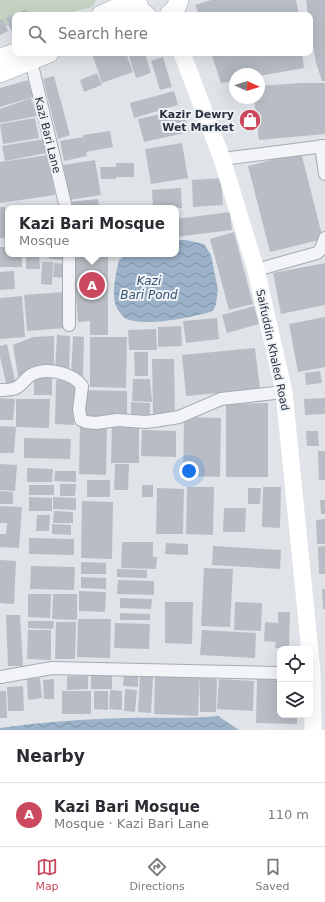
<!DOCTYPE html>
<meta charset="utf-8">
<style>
body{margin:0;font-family:"DejaVu Sans",sans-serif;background:#f2f2f3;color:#2b2b33}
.controls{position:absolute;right:12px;bottom:12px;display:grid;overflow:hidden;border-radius:8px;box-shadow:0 4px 16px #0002}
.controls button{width:36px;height:36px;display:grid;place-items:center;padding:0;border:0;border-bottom:1px solid #e1e1e2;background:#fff;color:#2b2b33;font:20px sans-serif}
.compass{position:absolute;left:229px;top:68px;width:36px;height:36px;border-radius:50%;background:#fff;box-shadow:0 4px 16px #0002;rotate:93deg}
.you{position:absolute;left:189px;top:471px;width:14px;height:14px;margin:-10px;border:3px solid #fff;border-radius:50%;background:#1a73e8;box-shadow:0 0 0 6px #1a73e833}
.badge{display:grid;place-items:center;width:26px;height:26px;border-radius:50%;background:#ca495f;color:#fff;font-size:13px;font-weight:700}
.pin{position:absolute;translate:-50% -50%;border:2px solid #fff;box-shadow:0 1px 4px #0006}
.popup{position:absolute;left:5px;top:205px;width:174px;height:52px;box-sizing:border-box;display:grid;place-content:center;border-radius:8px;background:#fff;filter:drop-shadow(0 1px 3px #0005);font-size:13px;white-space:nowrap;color:#7c7c81}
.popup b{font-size:15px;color:#2b2b33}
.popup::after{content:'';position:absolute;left:50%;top:100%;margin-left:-8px;border:8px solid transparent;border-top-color:#fff}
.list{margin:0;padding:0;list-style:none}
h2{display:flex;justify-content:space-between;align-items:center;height:52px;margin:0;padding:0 16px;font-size:17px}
h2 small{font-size:13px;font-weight:400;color:#7c7c81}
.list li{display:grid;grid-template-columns:26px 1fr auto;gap:12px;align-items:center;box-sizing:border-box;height:64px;padding:0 16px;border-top:1px solid #e1e1e2}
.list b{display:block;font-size:15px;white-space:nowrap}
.list p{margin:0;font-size:13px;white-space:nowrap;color:#7c7c81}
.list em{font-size:13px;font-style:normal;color:#7c7c81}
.icon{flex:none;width:22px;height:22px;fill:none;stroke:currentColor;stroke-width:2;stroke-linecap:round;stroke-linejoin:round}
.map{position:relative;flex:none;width:325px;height:730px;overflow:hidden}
.search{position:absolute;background:#fff;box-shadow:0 4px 16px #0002;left:12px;right:12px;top:12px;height:44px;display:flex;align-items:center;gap:10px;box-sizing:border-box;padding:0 14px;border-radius:8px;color:#7c7c81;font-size:15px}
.sheet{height:116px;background:#fff}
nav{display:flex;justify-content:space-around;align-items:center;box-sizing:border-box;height:56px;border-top:1px solid #e1e1e2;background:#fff;font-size:11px;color:#7c7c81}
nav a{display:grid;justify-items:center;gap:2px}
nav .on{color:#ca495f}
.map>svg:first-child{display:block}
.garden{fill:#c6d2c2}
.water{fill:url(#water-waves)}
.building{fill:#b8bdc5}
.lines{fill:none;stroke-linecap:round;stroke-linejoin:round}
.minor-casing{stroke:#a5abb3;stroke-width:14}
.primary-casing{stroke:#a0a8b4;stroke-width:20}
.minor{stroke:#f3f4f7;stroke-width:12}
.secondary{stroke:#fff;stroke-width:17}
.primary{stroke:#fff;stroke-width:19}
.labels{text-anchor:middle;stroke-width:4;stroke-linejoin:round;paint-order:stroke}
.poi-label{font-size:11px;font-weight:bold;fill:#293240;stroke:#f0f3f6;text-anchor:end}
.street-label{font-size:11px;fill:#293240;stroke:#f0f3f6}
.water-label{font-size:12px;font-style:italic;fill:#355272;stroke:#f0f3f6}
</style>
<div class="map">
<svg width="325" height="730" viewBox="0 0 325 730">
<defs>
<pattern id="water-waves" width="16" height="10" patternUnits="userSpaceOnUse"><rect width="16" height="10" fill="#9cb2c8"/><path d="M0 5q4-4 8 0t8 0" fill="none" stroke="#7f91a4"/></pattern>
</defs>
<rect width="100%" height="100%" fill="#e0e4e9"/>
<path class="garden" d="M0,0h96l-3,7 -36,8h-42v9l-15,4z"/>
<path class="water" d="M176,240h10l18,4 7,11 7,35 -2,14 -3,7c-17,6 -73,17 -88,7 -3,-2 -8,-9 -9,-12 -5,-13 0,-33 3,-46l8,-6h49z
M218,716l21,14h-239v-2c42,-6 84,-9 126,-10 30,-1 61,1 92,-2z"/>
<path class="building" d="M211,0h85l3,15h-100l-4,-10z
M306,0h19v81h-3l-6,-18 -6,-37v-11h-2z
M25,9l3,6h-13v17l-3,1 -6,-15z
M3,19l5,12 -8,4v-15z
M101,53h25l7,19 -31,11 -9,-27z
M128,53h17l6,20 -15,5z
M211,53h91l2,15 -45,8v-2h-24v7l-14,2z
M163,57l9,30 -12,3 -9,-29z
M97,73l5,12 -18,7 -4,-12z
M54,76l16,59 -12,4 -15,-60z
M28,80l5,17 -33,10v-19z
M302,83h23v51l-66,6 -5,-42h5v-12z
M174,91l4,14 -44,13 -4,-15z
M31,98l6,18 -37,7v-14z
M183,109l6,23 -45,10 -6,-23z
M35,118l4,20 -36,6 -3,-20z
M110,131l3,16 -27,5 -3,-17z
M83,137l4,19 -23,5 -4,-20z
M44,139l2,14 -41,8 -3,-15z
M182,143l6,35 -37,6 -6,-35z
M301,152l22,87 -53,13 -22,-86z
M49,155l6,40 -55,8v-41z
M95,160l6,35 -32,5 -6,-35z
M116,163h18v14h-18v2h-15l-1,-12h16z
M221,178l2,27 -30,2 -1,-27z
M181,188l1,20h-29l-1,-18z
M98,199l1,9h-30l-1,-6z
M0,207h5v31h-5z
M230,212l2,18 -56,7v-18z
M234,232l19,72 -24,6 -19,-71z
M0,247h8v7h14v13h-22z
M26,254h13l1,15h-14z
M49,254h18l-1,6 -17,-1z
M73,254h35v81h-18v-14l-12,1z
M42,262h11l-1,23 -11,-1z
M54,263l13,1 -1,14 -13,-1z
M325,263v42l-44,9 -8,-41z
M14,271l1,18 -15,1v-18z
M63,292l2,36 -38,3 -3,-36z
M22,296l3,41 -25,2v-41z
M254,306l5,18 -32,9 -5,-18z
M325,317v50l-27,5 -9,-48z
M217,318l2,21 -33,4 -3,-22z
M181,326l1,20 -24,1v-20z
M156,329l1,21h-28l-1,-20z
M57,335l13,1 -1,36 -14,-1z
M54,336v33l-35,13 -6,-37 20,-8z
M73,336l11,1 -1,40 -12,-1z
M90,337h37l-1,51 -36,-1z
M7,344l9,41 -9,2 -7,-30v-11z
M255,348l5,41 -74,7 -4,-41z
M134,352h14v24h-13z
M152,359h22l1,56h-22z
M320,371l2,12 -16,2 -1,-12z
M34,374h18v21h-18z
M133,379h17l2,23 -20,-1z
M56,380h19l-1,45 -19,-1z
M83,390l44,1v27l-45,-1z
M0,398l15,1 -2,21h-13z
M325,398v16l-20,1 -1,-16z
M16,399h34l-1,29 -33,-1 -2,26h-14v-27l16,1z
M131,402l19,1v17h-19z
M268,403v74h-42v-73z
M184,417l37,1 -1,59 -37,-1z
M112,425h27v38h-28z
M80,426h27l-1,49 -27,-1z
M142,430l34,1v26l-35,-1z
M306,431h12l1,15h-12z
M24,438l47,1 -1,20 -46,-1z
M318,451h7v29h-6z
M0,464l17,1 -2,26 -15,-1z
M115,464h14l-1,26h-14z
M27,468l26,1 -1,13h-25z
M55,471h21v11l-22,-1z
M87,480h23v17h-23z
M60,484h16l-1,12h-15z
M29,485h25v10h-25z
M142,485h11v12h-11z
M187,487h27l-1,48 -27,-1z
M263,487h18l-1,41 -18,-1z
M157,488l27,1 -1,45h-27z
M248,488h13l-1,16h-12z
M0,491l13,1v12h-13z
M29,497l23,1v13h-23z
M53,497l23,1v12l-23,-1z
M320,500h5v14h-4z
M82,501l31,1 -1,57 -31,-1z
M0,506l22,1 -3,41 -19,-1v-13h6l1,-11h-7z
M224,508h22l-1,24h-22z
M54,511l19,1v11h-20z
M37,515h13l-1,16h-13z
M325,519v25h-8l-1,-24z
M52,524l19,1v10l-19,-1z
M29,538l45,1v16l-45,-1z
M122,542h31v15h4l-1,12 -35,-1z
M166,543l22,1v11l-23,-1z
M213,546l68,4 -1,19 -68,-4z
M325,546v28h-6l-1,-27z
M0,560l16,1 -2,43 -14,-1z
M81,562l25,1v11h-25z
M31,566l44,1 -1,23 -44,-1z
M204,568l29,1 -3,58 -29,-1z
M117,569l30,1v8l-30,-1z
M81,577l25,1v11l-25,-1z
M118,580l36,1v14l-37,-1z
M322,589h3v20h-2z
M79,591l27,1 -1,20 -26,-1z
M28,594h23l-1,24 -22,-1z
M53,594h24v26l-25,-1z
M120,598l32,1 -1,10 -31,-1z
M165,602h28l-1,42 -27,-1z
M235,602l27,1 -1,28 -27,-1z
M278,612h12l-1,37 -14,-1 1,-6 -12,-1 1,-19 13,1z
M120,613l30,1v6h-30z
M6,615h14l3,51h-15z
M78,619h33l-1,39 -33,-1z
M28,621h26l-1,8 -25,-1z
M56,622h20l-1,37h-20z
M115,623l35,1 -1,25 -35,-1z
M28,630h23v30l-24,-1z
M202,630l54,3 -1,25 -55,-3z
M91,675l21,1v13h-21z
M124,675l14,1v11l-15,-1z
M67,676h21v13l-21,1z
M140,676l13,1 -2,36 -13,-1z
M155,676l45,1 -2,39 -44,-2z
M40,678l2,20 -14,2 -1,-21z
M200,678l17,1 -1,33h-16z
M54,679v20h-10l-1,-19z
M219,679l35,2 -1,30 -36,-2z
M257,679l23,1v35h17v9l-41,-1z
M23,686l1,25h-16l-1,-24z
M125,689l12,1 -2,22 -11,-1z
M110,690l12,1v19l-13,-1z
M0,691h6l1,27h-7z
M62,691h29v23h-29z
M94,691h14v19l-14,-1z"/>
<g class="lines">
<g class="minor-casing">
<path id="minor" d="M31,61l35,147
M321,146l4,28
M222,159l103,-13
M256,270l61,-17 4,-4 4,-11
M69,325v-71
M0,390c5,0 11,0 16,-2 6,-3 10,-11 17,-14 14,-7 40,-1 49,12l-3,24 2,10 5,2 10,1 21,-3 29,2 8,-1 25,-4 42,-18 63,-7
M0,677l52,-9 228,5"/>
</g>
<g class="primary-casing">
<path id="primary" d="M136,0l4,10 6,5
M101,15l34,-15
M169,15l7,-7 3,-8
M0,58l15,-5
M0,73l49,-20"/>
</g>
<use href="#minor" class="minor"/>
<path class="secondary" d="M182,53l40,106 34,111 28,122 28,280 1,58"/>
<use href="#primary" class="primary"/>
</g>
<defs>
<g id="shop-disc" transform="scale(1.15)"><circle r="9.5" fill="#ca495f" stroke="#f0f3f6"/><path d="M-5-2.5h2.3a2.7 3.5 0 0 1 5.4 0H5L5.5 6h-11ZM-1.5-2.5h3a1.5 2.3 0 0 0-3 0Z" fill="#fff"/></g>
</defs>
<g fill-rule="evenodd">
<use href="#shop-disc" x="250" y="120"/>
</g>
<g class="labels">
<g class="poi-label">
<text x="234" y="118">Kazir Dewry<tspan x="234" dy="13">Wet Market</tspan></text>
</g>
<g class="street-label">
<text transform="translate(48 135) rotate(76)" y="4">Kazi Bari Lane</text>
<text transform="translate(273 350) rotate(78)" y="4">Saifuddin Khaled Road</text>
</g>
<g class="water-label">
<text x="149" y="285">Kazi<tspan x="149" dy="14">Bari Pond</tspan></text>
</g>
</g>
</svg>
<div class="controls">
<button><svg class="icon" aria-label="locate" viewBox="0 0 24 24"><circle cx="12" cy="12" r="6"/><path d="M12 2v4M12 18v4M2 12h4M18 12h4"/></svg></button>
<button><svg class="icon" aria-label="layers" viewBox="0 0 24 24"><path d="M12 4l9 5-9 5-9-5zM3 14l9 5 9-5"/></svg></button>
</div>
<svg class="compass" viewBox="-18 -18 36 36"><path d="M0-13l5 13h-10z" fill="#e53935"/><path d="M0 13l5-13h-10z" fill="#7c7c81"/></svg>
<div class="you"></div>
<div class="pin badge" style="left:92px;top:285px">A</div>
<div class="popup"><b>Kazi Bari Mosque</b>Mosque</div>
<div class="search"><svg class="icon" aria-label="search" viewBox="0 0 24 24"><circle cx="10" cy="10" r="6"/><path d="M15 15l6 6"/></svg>Search here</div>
</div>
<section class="sheet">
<h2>Nearby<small></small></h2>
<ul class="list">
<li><span class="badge">A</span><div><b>Kazi Bari Mosque</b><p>Mosque · Kazi Bari Lane</p></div><em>110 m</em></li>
</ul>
</section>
<nav>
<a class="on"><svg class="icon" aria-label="map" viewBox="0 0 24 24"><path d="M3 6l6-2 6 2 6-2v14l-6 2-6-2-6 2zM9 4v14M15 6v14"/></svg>Map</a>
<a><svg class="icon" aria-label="directions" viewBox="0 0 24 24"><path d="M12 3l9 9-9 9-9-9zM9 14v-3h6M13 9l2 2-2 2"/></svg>Directions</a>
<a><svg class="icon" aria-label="saved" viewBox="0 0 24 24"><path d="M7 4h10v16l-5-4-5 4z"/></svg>Saved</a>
</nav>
